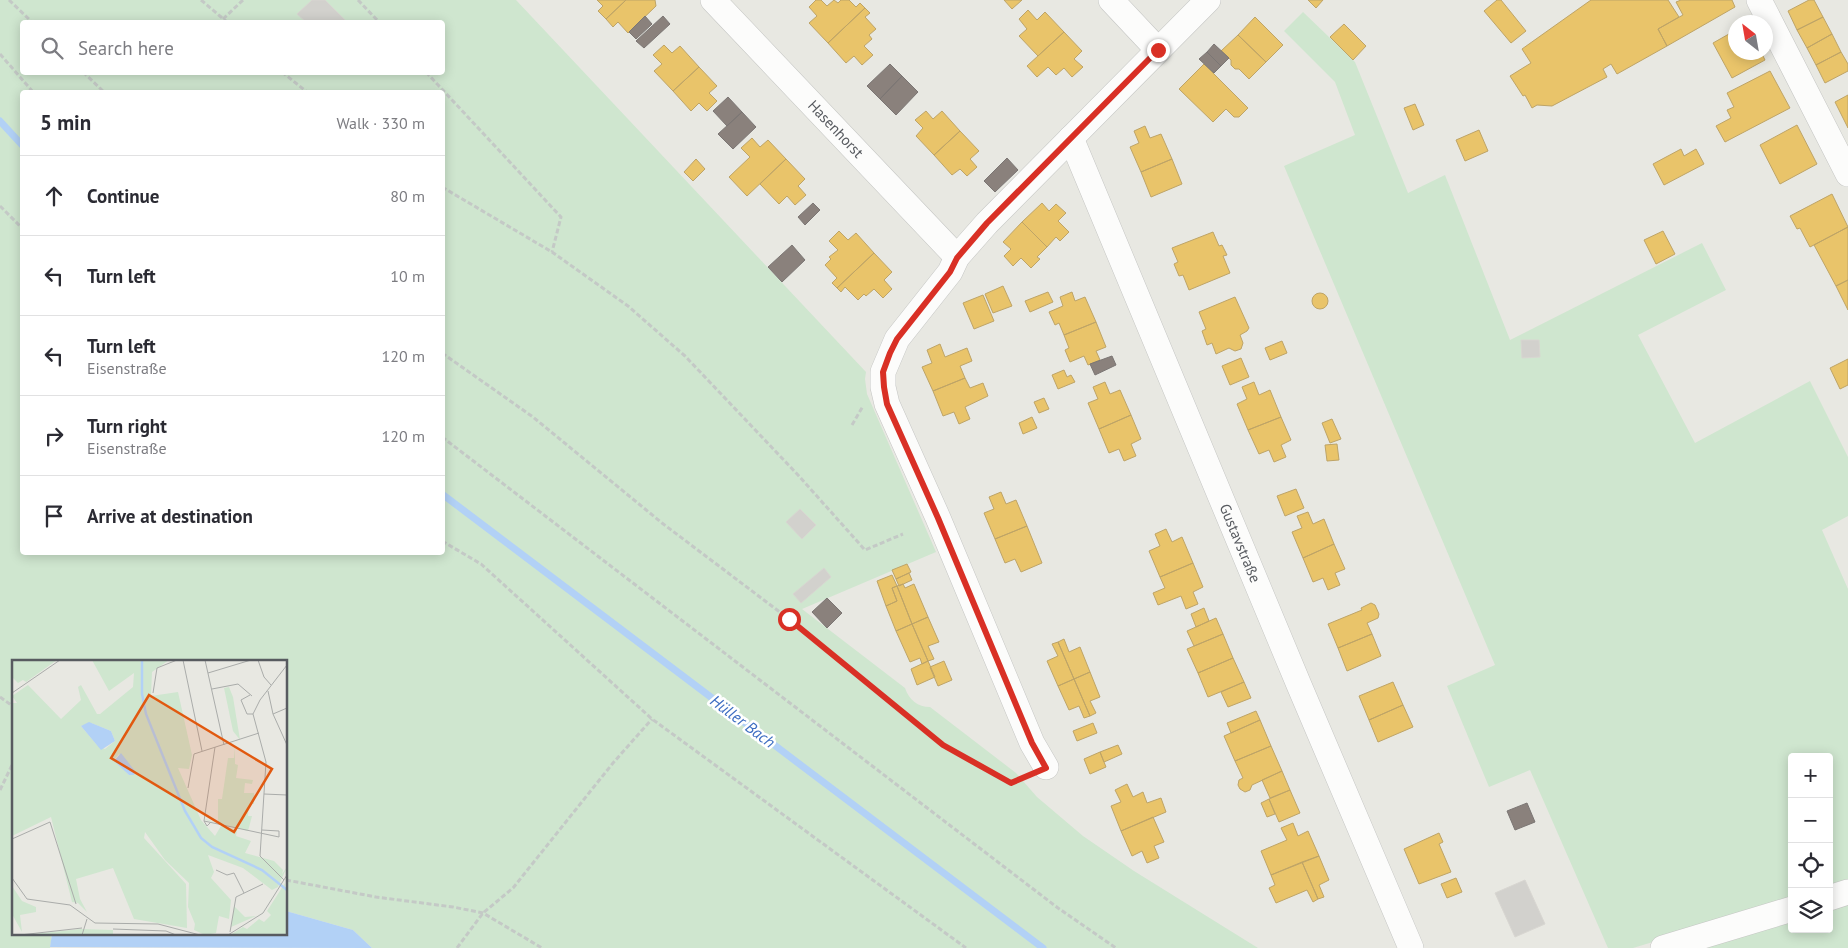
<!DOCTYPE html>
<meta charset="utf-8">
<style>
body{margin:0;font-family:"PT Sans",sans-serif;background:#f7f7f7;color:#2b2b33}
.controls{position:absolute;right:15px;bottom:15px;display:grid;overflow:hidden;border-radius:5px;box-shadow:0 2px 12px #0003}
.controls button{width:45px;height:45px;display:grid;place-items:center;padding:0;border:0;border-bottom:1px solid #e1e1e2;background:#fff;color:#2b2b33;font:25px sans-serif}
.compass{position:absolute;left:1728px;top:15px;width:45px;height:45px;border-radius:50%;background:#fff;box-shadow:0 2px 12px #0003;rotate:329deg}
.stop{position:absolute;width:15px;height:15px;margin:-11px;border:4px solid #d93025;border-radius:50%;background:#fff}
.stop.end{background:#d93025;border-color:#fff;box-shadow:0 1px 5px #0008}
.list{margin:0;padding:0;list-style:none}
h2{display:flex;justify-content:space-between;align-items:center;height:65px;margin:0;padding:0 20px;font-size:21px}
h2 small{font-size:16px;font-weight:400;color:#7c7c81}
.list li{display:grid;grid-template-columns:32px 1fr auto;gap:15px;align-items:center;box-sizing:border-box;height:80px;padding:0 20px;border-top:1px solid #e1e1e2}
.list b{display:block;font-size:19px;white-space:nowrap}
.list p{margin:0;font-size:16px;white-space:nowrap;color:#7c7c81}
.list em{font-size:16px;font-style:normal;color:#7c7c81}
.icon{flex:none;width:28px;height:28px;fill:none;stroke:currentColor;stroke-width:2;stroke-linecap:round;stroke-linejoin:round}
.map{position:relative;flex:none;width:1848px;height:948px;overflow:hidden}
.search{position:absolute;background:#fff;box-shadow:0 2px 12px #0003;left:20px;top:20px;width:425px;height:55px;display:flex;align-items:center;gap:12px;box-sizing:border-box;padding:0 18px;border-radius:5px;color:#7c7c81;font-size:19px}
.panel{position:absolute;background:#fff;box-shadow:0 2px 12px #0003;left:20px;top:90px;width:425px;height:465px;border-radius:5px}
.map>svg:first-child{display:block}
.green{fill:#cfe6cf;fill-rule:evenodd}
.water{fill:#b2d1f6}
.homes{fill:#e9c46a;stroke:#bea467}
.industry{fill:#8a817c;stroke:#7b7674}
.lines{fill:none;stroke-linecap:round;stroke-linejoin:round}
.stream{stroke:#b2d1f6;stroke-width:7}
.building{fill:#d2d1cd;stroke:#d8d6d1}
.street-casing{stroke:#c5c6c4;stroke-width:26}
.path{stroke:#c4c9c6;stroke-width:3;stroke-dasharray:5 2.5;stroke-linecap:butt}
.street{stroke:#fcfcfb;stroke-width:25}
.route{stroke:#d93025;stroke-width:6}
.labels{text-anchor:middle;stroke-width:5;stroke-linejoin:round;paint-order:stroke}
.street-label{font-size:15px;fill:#585b60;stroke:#fff}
.water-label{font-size:16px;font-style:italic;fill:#3e6ec2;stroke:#fff}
.inset-river{fill:none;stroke:#b2d1f6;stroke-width:2.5}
.inset-road{fill:none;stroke:#aaacaa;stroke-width:1}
.view{fill:#e15910;fill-opacity:0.15;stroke:#e15910;stroke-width:2.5}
.inset-edge{fill:none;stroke:#585b60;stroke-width:2.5}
</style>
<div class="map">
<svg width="1848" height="948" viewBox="0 0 1848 948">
<rect width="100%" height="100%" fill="#e8e8e2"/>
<path class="green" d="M0,0h516l350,372 -1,7 2,15 69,158 -134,57 103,79c4,12 13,19 25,19l86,66 21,24 46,39 51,35 124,77h-886l-19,-18 -67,-19v-249h-272v272h38l-2,14h-50zM22,22h420v50h-420zM22,92h420v460h-420z
M1303,12l52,50 53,131 37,-18 65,165 192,-97 24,47 -88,45 57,108 115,-62 38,76v59l-26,14 26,59v294l-19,5v-131h-37v143l-159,48h-25l-78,-178 -41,17 -42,-101 48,-21 -211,-499 71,-31 -20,-53 -51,-51z
M1848,903v45h-145l89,-27v8h37v-20z"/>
<path class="water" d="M286,911l67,19 19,18 -322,-1 2,-13h234z"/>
<path class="homes" d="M597,0h29l-20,19 -8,-8 5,-5z
M626,0h29l1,6 -28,27 -10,-11 -5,5 -7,-8z
M816,0h5l6,6 7,-6 4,3 3,-3h8l7,7 4,-4 5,5 -37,35 -19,-20 8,-7 -8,-9z
M1004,0h18l-10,9z
M1308,0h15l-7,8z
M1497,0h4l25,31 -15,12 -27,-32z
M1591,0h77l11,17 -21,12 9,17 -50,28 -6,-10 -8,5 4,8 -55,29 -15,-1 -5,3 -7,-13 -2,1 -13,-20 21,-13 -9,-14z
M1681,0h51l3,7 -68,39 -9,-17 25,-14 -7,-13z
M1809,0h5l9,17 -26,13 -9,-19z
M865,8l5,5 -5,4 11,12 -7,6 3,4 -8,7 9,9 -11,10 -8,-9 -8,7 -18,-20z
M1028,10l9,10 8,-8 19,20 -26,24 -19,-20 8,-7 -8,-10z
M1255,17l28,28 -17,17 -28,-27z
M1823,17l9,17 -25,14 -10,-18z
M1344,24l22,22 -13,14 -23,-23z
M1736,30v22h25l4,8 -33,18 -19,-35z
M1064,32l18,19 -8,8 9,8 -11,10 -8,-9 -8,7 -8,-8 -11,10 -10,-11z
M1832,34l9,18 -25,13 -9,-17z
M1238,35l28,27 -17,17 -10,-10h-4l-4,-4v-5l-10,-9z
M664,45l8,8 8,-7 19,21 -26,24 -19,-20 8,-7 -9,-9z
M1841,52l7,12v7l-23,12 -9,-18z
M1204,64l44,44 -9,9h-5l-8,-8 -13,13 -34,-33z
M699,67l18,19 -8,7 8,8 -10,10 -8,-8 -8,8 -18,-20z
M1770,71l20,37 -65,34 -9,-16 15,-8 -4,-8 7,-3 -7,-14z
M1848,95v33l-13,-26z
M1415,104l9,21 -11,5 -9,-22z
M926,111l7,8 9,-8 18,20 -26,24 -18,-19 7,-8 -8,-8z
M1797,125l20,39 -37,20 -20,-39z
M1145,126l5,12 11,-4 11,25 -31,13 -11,-25 9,-4 -5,-12z
M1479,130l9,21 -23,10 -9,-21z
M960,131l19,20 -9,8 7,8 -10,9 -7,-7 -8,6 -18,-20z
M752,138l8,9 8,-7 18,19 -39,37 -18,-19 21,-20 -9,-9z
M1681,149l3,7 12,-7 8,15 -40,21 -11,-21z
M696,159l9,10 -12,12 -9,-9z
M786,159l19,20 -7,7 8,9 -11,10 -8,-9 -8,8 -19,-20z
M1172,159l10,25 -31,13 -10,-25z
M1832,194l16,33 -38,20 -10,-19 -3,1 -7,-13z
M1042,203l7,8 7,-7 10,9 -8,8 11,11 -9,9 -4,-4 -9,10 -25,-25z
M1022,222l25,25 -10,10 3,2 -9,9 -10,-10 -8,8 -9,-10 7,-7 -8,-7z
M1848,227v53l-12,6 -22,-41z
M839,231l9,9 8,-7 18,20 -37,35 -5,-5 5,-5 -12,-13 6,-6 -2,-2 9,-7 -9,-9z
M1663,231l12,23 -19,10 -12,-24z
M1213,232l6,14 3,-1 5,10 -4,1 7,17 -41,17 -6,-15 -4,1 -5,-12 4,-2 -6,-14z
M874,253l18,19 -8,8 8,9 -9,9 -9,-9 -8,7 -2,-2 -6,6 -13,-13 -4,5 -4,-4z
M1848,280v30l-12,-24z
M1003,286l9,20 -19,7 -8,-19z
M1048,292l5,10 -23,10 -5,-11z
M1072,292l3,9 10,-4 11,25 -32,13 -5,-12 -4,2 -6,-13 14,-6 -3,-9z
M1312 301a8 8 0 1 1 16 0a8 8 0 1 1-16 0Z
M983,295l11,26 -20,8 -11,-26z
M1235,297l14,31 -2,3 -7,4 3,8 -2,6 -6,2 -6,-3 -13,6 -4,-11 -5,2 -5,-14 4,-2 -7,-17z
M1096,322l10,25 -10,4 4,9 -12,5 -4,-9 -14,6 -5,-12 4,-2 -5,-13z
M1282,341l5,12 -17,7 -5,-12z
M940,344l5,13 22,-9 5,13 -12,5 5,12 -32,13 -11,-24 10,-4 -5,-13z
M1241,358l8,19 -19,8 -8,-19z
M1848,359v26l-8,4 -10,-21z
M1064,370l3,7 4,-2 4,7 -17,7 -6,-14z
M965,378l5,10 13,-5 5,13 -23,11 5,12 -11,5 -5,-12 -11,4 -10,-25z
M1105,382l5,12 10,-4 11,25 -32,14 -11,-26 10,-4 -5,-12z
M1254,382l5,13 11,-5 11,27 -33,13 -11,-26 10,-5 -5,-12z
M1044,398l5,11 -10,4 -5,-11z
M1131,415l10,24 -10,5 5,12 -12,5 -5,-12 -10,4 -10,-24z
M1032,417l5,11 -14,6 -4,-11z
M1281,417l10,23 -10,5 5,12 -12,5 -5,-12 -10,4 -11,-24z
M1332,419l9,20 -11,4 -8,-20z
M1337,444l2,16 -12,1 -2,-16z
M1296,489l8,19 -19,8 -8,-20z
M1001,492l5,12 10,-4 11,26 -32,13 -11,-26 10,-4 -5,-12z
M1308,512l5,12 11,-5 10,25 -31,14 -11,-26 10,-4 -5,-12z
M1027,526l15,37 -21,9 -6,-13 -10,4 -10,-24z
M1166,529l6,13 10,-5 11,26 -33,14 -11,-26 11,-5 -5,-12z
M1334,544l11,25 -10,4 5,12 -12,5 -5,-12 -10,4 -10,-24z
M1193,563l10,24 -10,5 5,12 -12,5 -5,-13 -23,9 -5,-12 12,-5 -5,-11z
M907,564l4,8 -15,7 -4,-9z
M909,573l3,7 -13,6 -3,-7z
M892,575l5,11 -5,2 5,13 -11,5 -9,-25z
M903,584l2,4 9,-4 14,33 -16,7 -15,-38z
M897,586l15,38 -16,7 -10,-25 11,-5 -5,-13z
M1371,603l4,2 4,9 -1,4 -11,5 5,11 -34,14 -10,-24 34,-14 -1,-2z
M1204,608l5,13 -13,6 -5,-13z
M928,617l11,25 -11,4 6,13 -6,2 -16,-37z
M1216,618l7,16 -29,12 -7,-15z
M912,624l16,37 -6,3 -2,-6 -10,4 -14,-31z
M1223,634l10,24 -35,15 -11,-24z
M1372,634l9,22 -34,15 -9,-23z
M1064,639l5,13 11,-5 10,25 -16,7 -16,-37z
M1058,642l16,37 -16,7 -11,-25 11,-5 -6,-12z
M1233,658l11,24 -36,15 -10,-24z
M928,661l7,16 -18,8 -6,-16z
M944,661l8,19 -14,6 -8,-19z
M1090,672l10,25 -10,4 6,12 -6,3 -16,-37z
M1074,679l16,37 -6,2 -5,-12 -10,4 -11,-24z
M1244,682l7,16 -23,9 -7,-15z
M1393,682l10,23 -34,15 -10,-24z
M1403,705l10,22 -35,15 -9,-22z
M1256,711l4,9 -29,13 -4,-10z
M1260,720l11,26 -36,15 -11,-25z
M1093,723l4,10 -20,8 -4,-10z
M1118,745l4,9 -18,8 -4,-10z
M1271,746l11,25 -30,14 -2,5 -5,2 -5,-3 -2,-4 1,-5 4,-2 -8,-17z
M1100,752l6,15 -16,7 -6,-15z
M1282,771l8,19 -20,8 -8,-18z
M1127,784l6,13 10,-5 4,11 14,-5 5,14 -45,19 -10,-25 10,-4 -6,-12z
M1290,790l10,23 -21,9 -10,-23z
M1269,799l6,15 -8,3 -6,-14z
M1153,817l11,25 -10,4 5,12 -12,5 -5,-12 -10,5 -11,-25z
M1293,823l5,13 10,-5 11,25 -48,19 -10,-24 26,-11 -6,-12z
M1439,833l4,9 -4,2 12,28 -32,12 -15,-35z
M1319,856l10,24 -10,5 5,12 -6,2 -16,-37z
M1302,862l16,37 -5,3 -6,-12 -31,13 -7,-15 6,-3 -4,-10z
M1456,878l6,14 -15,6 -6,-14z"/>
<path class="industry" d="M645,16l7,8 -16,15 -7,-7z
M663,16l7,8 -26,24 -8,-7z
M1214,44l15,14 -8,8 -14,-14z
M1207,52l14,14 -7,7 -15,-14z
M890,64l12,12 -22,23 -13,-13z
M902,76l16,16 -22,23 -16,-16z
M728,97l14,15 -15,14 -14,-15z
M742,112l14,15 -23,22 -15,-15z
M1007,158l11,12 -23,22 -11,-11z
M813,203l7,7 -15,15 -7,-8z
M792,245l13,15 -23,22 -14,-15z
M1112,356l4,9 -21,10 -5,-11z
M827,598l15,15 -15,15 -15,-16z
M1527,803l8,19 -20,8 -8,-19z"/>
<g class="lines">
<path class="stream" d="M0,121l22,24
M442,494l601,454"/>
</g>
<path class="building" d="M312,0h13l22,22h-41l-9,-8z
M1521,340h18l1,17 -18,1z
M800,509l16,16 -14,14 -16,-17z
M824,568l7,9 -30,26 -8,-9z
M1525,880l20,44 -30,13 -20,-44z"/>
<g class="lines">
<g class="street-casing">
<g id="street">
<path id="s1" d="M713,0l244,257"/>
<path d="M1111,0l47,50"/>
<path d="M1759,0l89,174"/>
<path id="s2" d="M1071,138l228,547 112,263"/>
<path d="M1046,767l-14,-24 -94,-225 -51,-114 -4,-17v-15l14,-33 53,-67 7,-15 30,-34 221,-223"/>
<path d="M1829,898l19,-6"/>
<path d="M1663,948l129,-39"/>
</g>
</g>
<path class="path" d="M9,0l23,22
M201,0l26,22
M358,0l21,22
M223,19l20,-19
M0,54l33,38
M83,72l21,20
M282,72l25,20
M426,72l135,145 -9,35
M442,187l110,65 76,54 57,50 113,119 67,75 38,-16
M0,206l22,22
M442,353l91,64 129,106 127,96 154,126 68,38 14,-6
M852,425l11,-19
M442,437l616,471 58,40
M442,541l39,23 171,155 314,229
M0,697l14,10
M0,790l14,-29
M286,880l90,17 77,10 30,6 59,35
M457,948l26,-35 30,-25 100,-125 39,-44"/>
<use href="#street" class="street"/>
</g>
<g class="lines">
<path class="route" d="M789,619l154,126 68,38 35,-15 -14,-25 -94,-225 -51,-114 -3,-17 -1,-15 7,-19 7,-14 53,-67 7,-14 30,-35 171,-173"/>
</g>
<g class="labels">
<g class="street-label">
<text dy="5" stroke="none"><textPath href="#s1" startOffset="178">Hasenhorst</textPath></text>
<text dy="5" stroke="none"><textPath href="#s2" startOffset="439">Gustavstraße</textPath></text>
</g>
<g class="water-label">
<text transform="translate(743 721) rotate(37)" y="6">Hüller Bach</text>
</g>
</g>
<g transform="translate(12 660)">
<rect width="275" height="275" fill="#e8e8e2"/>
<path d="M0,0h45l-31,22 -3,-2 -5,3 -6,-6zM80,0h77l-17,12 -1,24 27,-4 14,63 -3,14 -11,-1 23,52 14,16 6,-10 16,4 -1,6 15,5 -6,12 29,8 9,9 -1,4 5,-7 -9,20 -6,3 -29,-22 -35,-13 6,17 -3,6 20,22 -2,19 -10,-3 -3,17 -11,2 -11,-5 1,-6 -7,-17 1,-24 -24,-23 -20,-28 -1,6 42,46 1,44 -53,-9 -21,-51 -37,11 4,20 7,13 -9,-9 -6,-1 -21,-85 -39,19v-133h5l-5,-7 16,-11 33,34 20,-19 -3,-13 3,-2 16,29h3l33,-27 1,-14 -25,18zM79,63l20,8 4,10 -10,8 -8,-4 -16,-19zM107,94l11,11 -1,10 -15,-15zM217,27l4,10 7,43 -7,-9 -9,-43zM223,88v16l3,1 -2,13 17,2 -1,4 -7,-1 -1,10h10v11h-5l-1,12h4l-4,15 -42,-11 -1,-1 13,4v-24h4l6,-41h6zM273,223l2,52h-57l13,-8 4,2 12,-10 5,3 7,-7 -4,-4zM0,226l10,15 14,6v5l-16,3 2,17 -10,-18zM222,246l11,11 11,-1 -25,11zM69,269l32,1v5h-89z" fill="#cfe6cf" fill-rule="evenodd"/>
<path d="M77,62l22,9 4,10 -14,9 -20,-24zM109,93l14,18 -1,4h-5l-15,-14z" fill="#b2d1f6"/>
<path class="inset-river" d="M130,0v34l4,20 39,97 16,27 11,9 50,23 25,20"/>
<path class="inset-road" d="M171,0l19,91M193,0l19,85M246,0l6,17 7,8M196,13l43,-13M200,29l26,-5 14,12M256,31l5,23 14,31M0,33l48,-33M141,33l4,-25 20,-8M238,35l-9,5 6,14h6M261,54l14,-6M176,128l6,-34 65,-21M252,134l23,1M192,161l75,16v-6l-17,-1M199,162l-4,4 -3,-5 11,-74M0,179l38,-17 26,82M204,210l11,5 7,-2 10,20M0,218l15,21 43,6 25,18 63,1 42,11M272,220l-24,-24 6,-94 -13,-48 7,-14 27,-35M101,269l53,2 10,4M218,272l6,-35 27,-13M8,275l62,-7M70,275l5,-16M216,275l35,-22 24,-38"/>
<path class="view" d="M137,35l123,74 -38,63 -123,-74z"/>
<rect width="275" height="275" class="inset-edge"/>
</g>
</svg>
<div class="controls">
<button>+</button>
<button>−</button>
<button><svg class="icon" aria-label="locate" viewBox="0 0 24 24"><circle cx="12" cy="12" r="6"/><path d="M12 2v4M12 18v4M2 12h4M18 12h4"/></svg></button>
<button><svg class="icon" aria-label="layers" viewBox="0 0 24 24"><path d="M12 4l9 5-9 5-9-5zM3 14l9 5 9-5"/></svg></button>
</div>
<svg class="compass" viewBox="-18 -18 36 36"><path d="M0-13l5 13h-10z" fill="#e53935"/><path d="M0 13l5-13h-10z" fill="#7c7c81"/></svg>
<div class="stop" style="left:789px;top:619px"></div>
<div class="stop end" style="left:1158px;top:50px"></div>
<div class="search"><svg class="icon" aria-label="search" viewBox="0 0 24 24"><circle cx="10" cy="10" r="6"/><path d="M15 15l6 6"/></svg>Search here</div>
<section class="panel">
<h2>5 min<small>Walk · 330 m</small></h2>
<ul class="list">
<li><svg class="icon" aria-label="ahead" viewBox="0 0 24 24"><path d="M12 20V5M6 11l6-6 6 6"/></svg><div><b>Continue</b></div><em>80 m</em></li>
<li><svg class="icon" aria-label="left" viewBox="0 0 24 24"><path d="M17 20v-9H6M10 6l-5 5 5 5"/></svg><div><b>Turn left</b></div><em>10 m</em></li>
<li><svg class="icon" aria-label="left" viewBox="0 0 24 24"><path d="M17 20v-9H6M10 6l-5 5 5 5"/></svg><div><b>Turn left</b><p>Eisenstraße</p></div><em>120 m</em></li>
<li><svg class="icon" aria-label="right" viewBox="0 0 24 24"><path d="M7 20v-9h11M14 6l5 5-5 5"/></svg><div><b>Turn right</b><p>Eisenstraße</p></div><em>120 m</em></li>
<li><svg class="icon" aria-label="arrive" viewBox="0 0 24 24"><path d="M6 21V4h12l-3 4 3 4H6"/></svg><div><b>Arrive at destination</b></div></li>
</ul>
</section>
</div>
